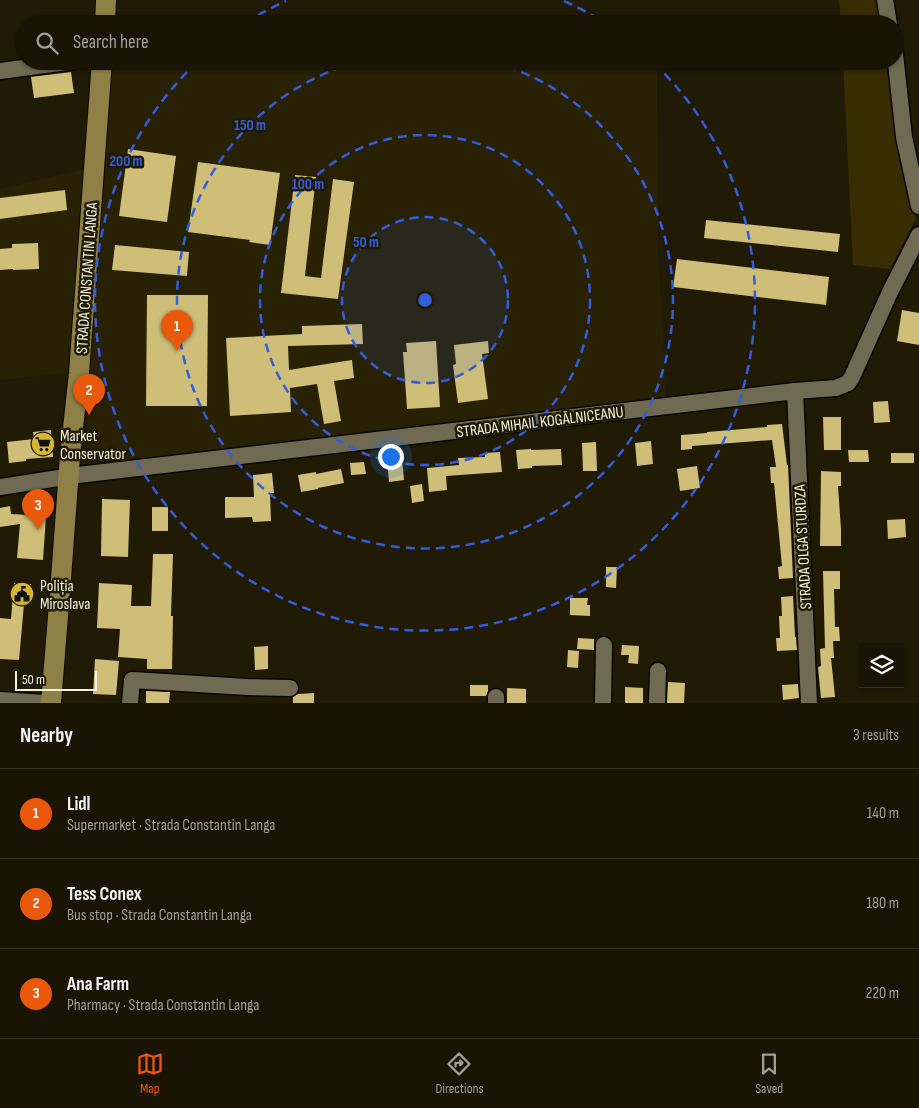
<!DOCTYPE html>
<meta charset="utf-8">
<style>
body{margin:0;font-family:"Sofia Sans Condensed",sans-serif;background:#221d0e;color:#f1f3f6}
.controls{position:absolute;right:15px;bottom:15px;display:grid;overflow:hidden;border-radius:0px;box-shadow:0 1px 4px #0004}
.controls button{width:45px;height:45px;display:grid;place-items:center;padding:0;border:0;border-bottom:1px solid #373326;background:#191404;color:#f1f3f6;font:25px sans-serif}
.scale{position:absolute;left:15px;bottom:12px;width:82px;box-sizing:border-box;padding-left:5px;border:2px solid #f5f2e4;border-top:0;font-size:14px;line-height:18px;white-space:nowrap;color:#f5f2e4;-webkit-text-stroke:4px #211b06;paint-order:stroke}
.you{position:absolute;left:390px;top:456px;width:18px;height:18px;margin:-12px;border:4px solid #fff;border-radius:50%;background:#1a73e8;box-shadow:0 0 0 8px #1a73e833}
.badge{display:grid;place-items:center;width:32px;height:32px;border-radius:50%;background:#ea580c;color:#fff;font-size:16px;font-weight:700}
.pin{position:absolute;translate:-50% -41px;filter:drop-shadow(0 1px 2px #0008)}
.pin::after{content:'';position:absolute;top:26px;width:18px;height:15px;background:inherit;clip-path:polygon(0 0,100% 0,50% 100%)}
.list{margin:0;padding:0;list-style:none}
h2{display:flex;justify-content:space-between;align-items:center;height:65px;margin:0;padding:0 20px;font-size:21px}
h2 small{font-size:16px;font-weight:400;color:#9f9e9a}
.list li{display:grid;grid-template-columns:32px 1fr auto;gap:15px;align-items:center;box-sizing:border-box;height:90px;padding:0 20px;border-top:1px solid #373326}
.list b{display:block;font-size:19px;white-space:nowrap}
.list p{margin:0;font-size:16px;white-space:nowrap;color:#9f9e9a}
.list em{font-size:16px;font-style:normal;color:#9f9e9a}
.icon{flex:none;width:28px;height:28px;fill:none;stroke:currentColor;stroke-width:2;stroke-linecap:round;stroke-linejoin:round}
.map{position:relative;flex:none;width:919px;height:703px;overflow:hidden}
.search{position:absolute;background:#191404;box-shadow:0 1px 4px #0004;left:15px;right:15px;top:15px;height:55px;display:flex;align-items:center;gap:12px;box-sizing:border-box;padding:0 18px;border-radius:28px;color:#9f9e9a;font-size:19px}
.sheet{height:335px;background:#191404}
nav{display:flex;justify-content:space-around;align-items:center;box-sizing:border-box;height:70px;border-top:1px solid #373326;background:#191404;font-size:14px;color:#9f9e9a}
nav a{display:grid;justify-items:center;gap:2px}
nav .on{color:#ea580c}
.map>svg:first-child{display:block}
.built{fill:#282103}
.green{fill:#372d00}
.building{fill:#cfbe77}
.lines{fill:none;stroke-linecap:round;stroke-linejoin:round}
.minor-casing{stroke:#0a0600;stroke-width:19}
.major-casing{stroke:#0a0600;stroke-width:22}
.minor{stroke:#6f6a51;stroke-width:16}
.major{stroke:#8f8146;stroke-width:20}
.ring{fill:none;stroke:#335ed9;stroke-width:2.5;stroke-dasharray:9 6}
.labels{text-anchor:middle;stroke-width:5;stroke-linejoin:round;paint-order:stroke}
.street-label{font-size:16px;fill:#f5f2e4;stroke:#211b06}
.poi-label{font-size:16px;fill:#f5f2e4;stroke:#211b06;text-anchor:start}
.centre{fill:#335ed9;stroke:#211b06;stroke-width:2.5}
.ring-label{font-size:15px;text-anchor:middle;font-weight:bold;fill:#335ed9;stroke:#211b06;stroke-width:5;stroke-linejoin:round;paint-order:stroke}
</style>
<div class="map">
<svg width="919" height="703" viewBox="0 0 919 703">
<rect width="100%" height="100%" fill="#211b06"/>
<path class="built" d="M110,61h441l18,3 13,-3h75l1,194 5,68 2,75 -193,23 -92,13 -294,38 3,-101 -89,9v-191l101,-24z"/>
<path class="green" d="M839,0h37l4,24h-39z
M843,61h43l23,129 7,28 -26,51 -37,-4z"/>
<path class="building" d="M71,72l3,21 -40,5 -3,-21z
M128,149l48,7 -9,66 -48,-6z
M198,162l82,11 -10,72 -21,-3 1,-2 -62,-8z
M295,175l21,2 -11,99 16,2 12,-99 21,3 -16,117 -57,-6z
M65,190l2,20 -67,9v-21z
M706,220l134,14 -2,18 -134,-14z
M38,243l1,26 -26,1v-1l-13,1v-21l12,-1v-4z
M115,245l74,7 -2,24 -75,-6z
M677,259l152,18 -3,28 -153,-18z
M147,295h61l-1,111h-61z
M902,310l17,3v32l-22,-4z
M362,324l1,20 -75,2 1,24 63,-10 2,18 -20,3 7,40 -17,3 -7,-40 -27,4 1,24 -61,4 -4,-78 76,-4v-8z
M436,341l4,66 -33,2 -4,-57h4l-1,-9z
M488,341l1,12 -7,1 6,45 -30,4 -5,-38 3,-1 -2,-19z
M888,401l2,21 -16,1 -1,-21z
M823,417h18v33h-17z
M782,424l5,41h1l5,113 -14,1 -1,-12 4,-1 -8,-83h-3l-1,-16h6l-4,-27 -80,6v3l-11,1v-15l26,-2v-1l60,-5v-2z
M51,430l2,27 -27,2v2l-17,2 -2,-21 27,-3 -1,-7z
M651,441l2,23 -16,2 -2,-23z
M596,442l1,29h-14l-1,-28z
M531,449v1l30,-1 1,16 -30,1v2l-14,1 -2,-19z
M848,450h20l1,12h-20z
M500,452l2,20 -56,4 1,14 -18,2 -2,-24 32,-3 -1,-7 27,-1v-4z
M891,453h23v10h-23z
M402,459l2,21 -15,2 -2,-21z
M364,462l2,12 -15,1 -1,-12z
M697,466l3,22 -20,3 -3,-22z
M341,469l3,14 -26,5v1l-17,3 -3,-17 18,-3v2z
M821,471l20,1v14h-3l3,43v17h-21z
M272,473l2,20h-4l1,28 -18,1 -1,-5 -27,1v-21h29l-1,-22z
M422,484l2,17 -12,2 -2,-17z
M102,499l28,1 -2,57 -27,-1z
M10,506l1,8 35,2 -3,44 -26,-2 3,-34 -20,3v-19z
M152,507h16v24h-16z
M905,519l1,18 -18,2 -1,-19z
M153,554h20l-2,62h2l-1,53h-25v-10l-29,-2 2,-28 -23,-1 2,-45 33,2 -1,21h20z
M606,567h11l-1,21 -10,-1z
M823,571h17v18h-6l1,38h4l1,14h-7l1,17h-3l4,39 -14,1 -3,-31 3,-1 -1,-17 5,-1z
M14,583l17,1 -1,20h-6l-5,56 -19,-1v-41l11,1z
M793,596l2,41h1l1,13 -20,1 -1,-13h4l-1,-22h3l-1,-19z
M570,598h18l-1,7h3v11l-20,-1z
M578,638l16,1v11l-17,-1z
M622,645l17,1 -1,18 -10,-1 1,-8h-8z
M268,646v23l-13,1 -1,-23z
M568,650l11,1 -1,17 -11,-1z
M95,659l24,2 -3,34 -23,-1z
M668,682l17,1 -1,20h-17z
M798,684l1,14 -16,2 -1,-15z
M470,685h18v6l-2,5h-16z
M625,687l18,1v15h-18z
M507,688l19,1v14h-19z
M146,691l24,1 -1,11h-23z
M314,693v10h-21v-6l5,-3z"/>
<g class="lines">
<g class="minor-casing">
<path id="minor" d="M885,0l4,24
M895,54l9,83 15,69
M0,71l74,-10
M795,391l14,312
M0,487l78,-12 717,-84 41,-3 12,-5 4,-6 38,-85 29,-57
M0,700l44,3
M130,703l2,-23 115,7 43,1
M496,703v-6
M603,703l1,-58
M657,703l1,-32"/>
</g>
<g class="major-casing">
<path id="major" d="M105,24l1,-24
M51,703l10,-124 9,-123 9,-83 23,-312"/>
</g>
<use href="#minor" class="minor"/>
<use href="#major" class="major"/>
</g>
<circle cx="425" cy="300" r="83" fill="#335ed9" fill-opacity=".12"/>
<g class="ring">
<circle cx="425" cy="300" r="83"/>
<circle cx="425" cy="300" r="165"/>
<path d="M493 62A248 248 0 1 1 357 62"/>
<path d="M245 23A330 330 0 0 1 286 1M564 1A330 330 0 0 1 605 23M654 63A330 330 0 1 1 196 63"/>
</g>
<defs>
<g id="supermarket-disc" transform="scale(1.25)"><circle r="9.5" fill="#d3b635" stroke="#211b06"/><path d="M-6-5.5h2.5l.6 2H6L4.5 2H-2.5L-4.4-4H-6ZM-1.5 3.2a1.3 1.3 0 1 0 .1 0ZM3 3.2a1.3 1.3 0 1 0 .1 0Z" fill="#111"/></g>
<g id="civic-disc" transform="scale(1.25)"><circle r="9.5" fill="#d3b635" stroke="#211b06"/><path d="M-.6-6.5H3V-4.5H.6V-3L4-1V1h2V6H-6V1h2V-1L-.6-3ZM-1.2 2.5V6h2.4V2.5Z" fill="#111"/></g>
</defs>
<g fill-rule="evenodd">
<use href="#supermarket-disc" x="43" y="444"/>
<use href="#civic-disc" x="22" y="594"/>
</g>
<g class="labels">
<g class="street-label">
<text transform="translate(86 278) rotate(-86)" y="6">STRADA CONSTANTIN LANGA</text>
<text transform="translate(540 421) rotate(-7)" y="6">STRADA MIHAIL KOGĂLNICEANU</text>
<text transform="translate(802 547) rotate(-93)" y="6">STRADA OLGA STURDZA</text>
</g>
<g class="poi-label">
<text x="60" y="441">Market<tspan x="60" dy="18">Conservator</tspan></text>
<text x="40" y="591">Poliția<tspan x="40" dy="18">Miroslava</tspan></text>
</g>
</g>
<circle cx="425" cy="300" r="8" class="centre"/>
<g class="ring-label">
<text x="250" y="130">150 m</text>
<text x="126" y="166">200 m</text>
<text x="308" y="189">100 m</text>
<text x="366" y="247">50 m</text>
</g>
</svg>
<div class="controls">
<button><svg class="icon" aria-label="layers" viewBox="0 0 24 24"><path d="M12 4l9 5-9 5-9-5zM3 14l9 5 9-5"/></svg></button>
</div>
<div class="scale">50 m</div>
<div class="you"></div>
<div class="pin badge" style="left:177px;top:351px">1</div>
<div class="pin badge" style="left:89px;top:415px">2</div>
<div class="pin badge" style="left:38px;top:530px">3</div>
<div class="search"><svg class="icon" aria-label="search" viewBox="0 0 24 24"><circle cx="10" cy="10" r="6"/><path d="M15 15l6 6"/></svg>Search here</div>
</div>
<section class="sheet">
<h2>Nearby<small>3 results</small></h2>
<ul class="list">
<li><span class="badge">1</span><div><b>Lidl</b><p>Supermarket · Strada Constantin Langa</p></div><em>140 m</em></li>
<li><span class="badge">2</span><div><b>Tess Conex</b><p>Bus stop · Strada Constantin Langa</p></div><em>180 m</em></li>
<li><span class="badge">3</span><div><b>Ana Farm</b><p>Pharmacy · Strada Constantin Langa</p></div><em>220 m</em></li>
</ul>
</section>
<nav>
<a class="on"><svg class="icon" aria-label="map" viewBox="0 0 24 24"><path d="M3 6l6-2 6 2 6-2v14l-6 2-6-2-6 2zM9 4v14M15 6v14"/></svg>Map</a>
<a><svg class="icon" aria-label="directions" viewBox="0 0 24 24"><path d="M12 3l9 9-9 9-9-9zM9 14v-3h6M13 9l2 2-2 2"/></svg>Directions</a>
<a><svg class="icon" aria-label="saved" viewBox="0 0 24 24"><path d="M7 4h10v16l-5-4-5 4z"/></svg>Saved</a>
</nav>
